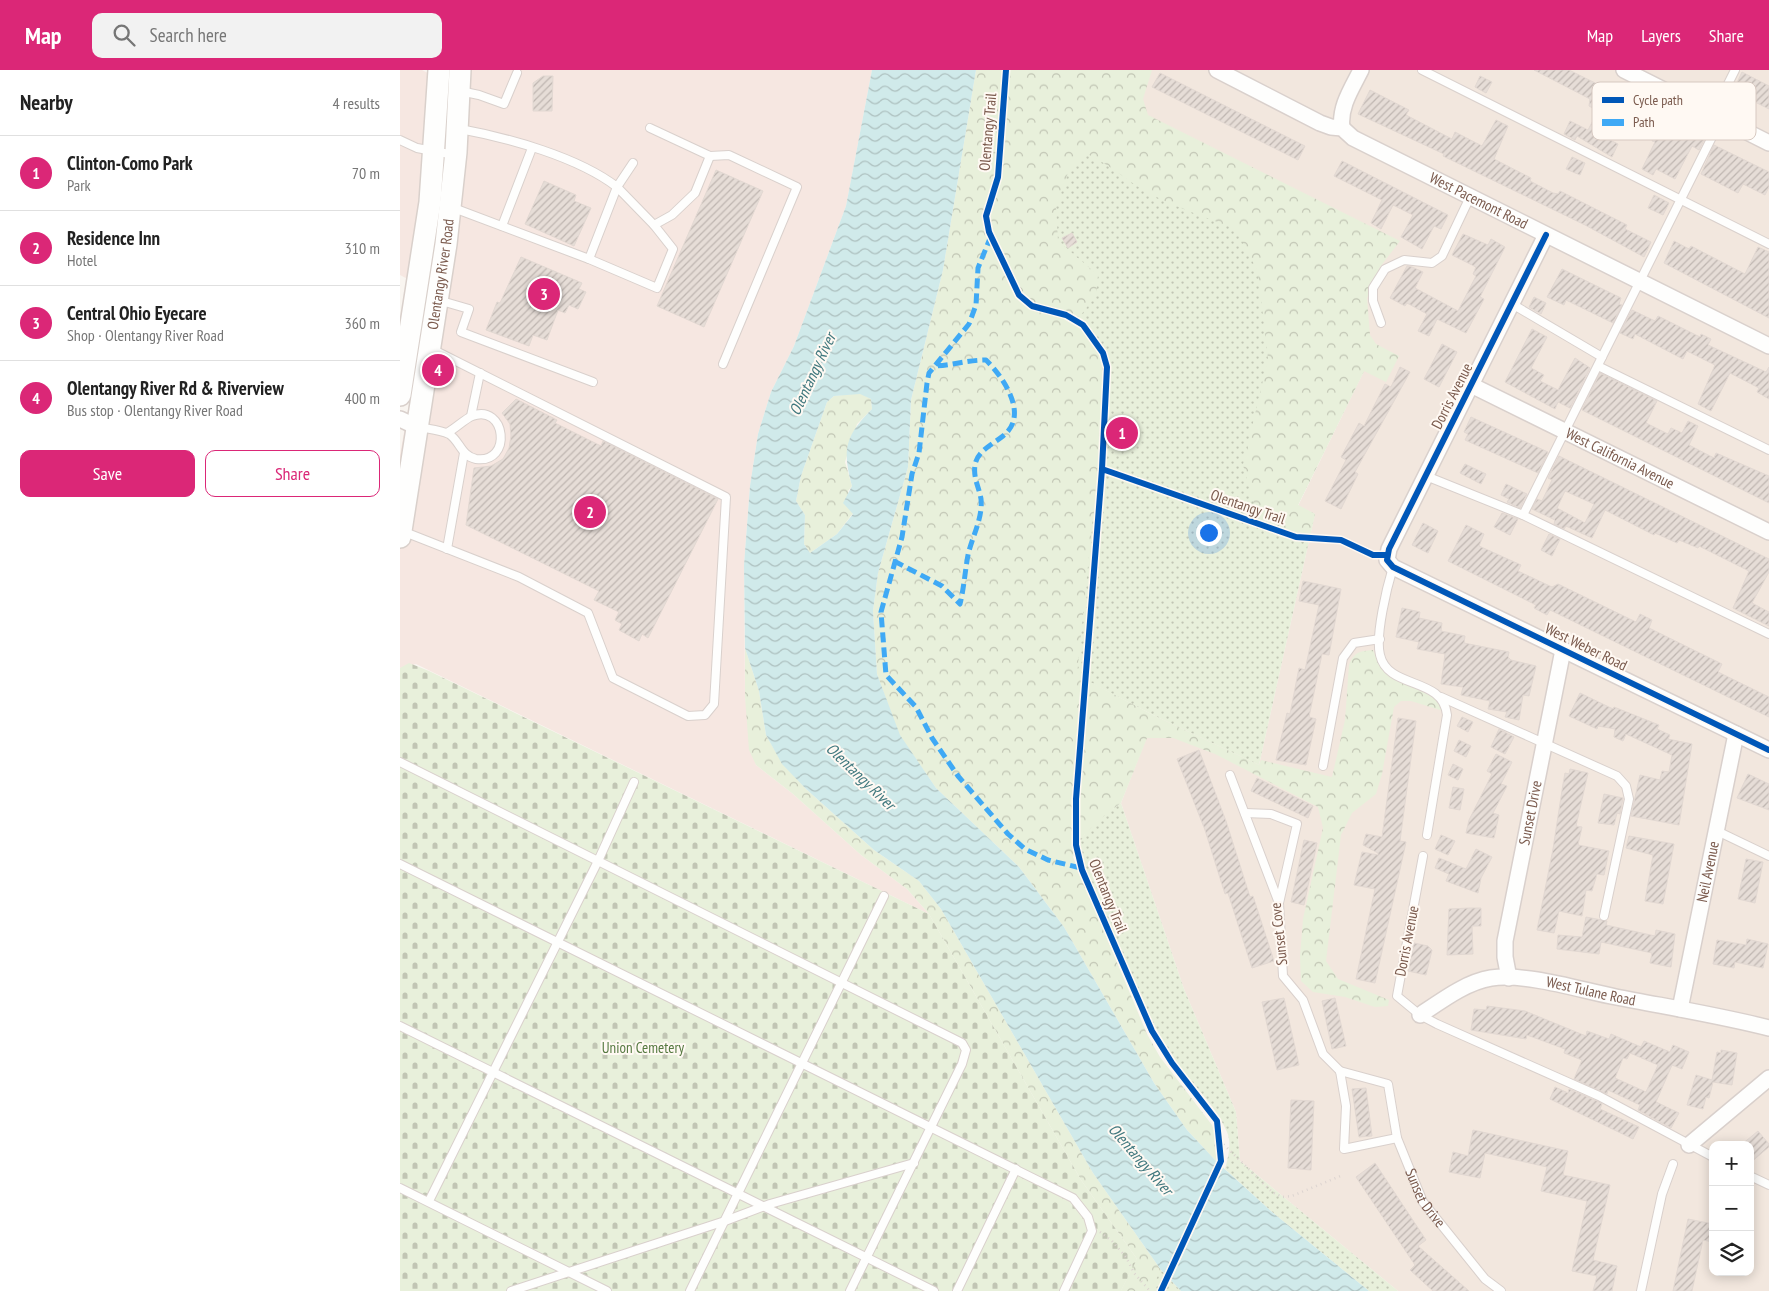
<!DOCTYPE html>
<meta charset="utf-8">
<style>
body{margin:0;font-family:"PT Sans Narrow",sans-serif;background:#f2f2f2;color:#222}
.controls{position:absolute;right:15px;bottom:15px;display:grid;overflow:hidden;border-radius:10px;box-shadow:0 2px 12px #0003}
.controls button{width:45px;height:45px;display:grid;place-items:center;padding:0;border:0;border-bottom:1px solid #e0e0e0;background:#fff;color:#222;font:25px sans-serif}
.you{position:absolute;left:808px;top:462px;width:18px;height:18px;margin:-12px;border:4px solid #fff;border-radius:50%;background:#1a73e8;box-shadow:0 0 0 8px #1a73e833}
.badge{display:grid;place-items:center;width:32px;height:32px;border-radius:50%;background:#db2777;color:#fff;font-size:16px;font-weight:700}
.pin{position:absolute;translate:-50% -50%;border:2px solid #fff;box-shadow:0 1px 5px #0006}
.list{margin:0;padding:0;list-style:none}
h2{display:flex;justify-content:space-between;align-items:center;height:65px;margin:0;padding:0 20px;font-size:21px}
h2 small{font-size:16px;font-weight:400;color:#767676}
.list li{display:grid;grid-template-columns:32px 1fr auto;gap:15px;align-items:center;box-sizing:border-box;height:75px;padding:0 20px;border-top:1px solid #e0e0e0}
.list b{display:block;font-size:19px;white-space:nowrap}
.list p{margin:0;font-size:16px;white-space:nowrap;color:#767676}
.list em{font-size:16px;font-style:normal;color:#767676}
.actions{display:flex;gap:10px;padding:15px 20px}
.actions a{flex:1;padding:11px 0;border:1px solid #db2777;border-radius:10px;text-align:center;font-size:18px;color:#db2777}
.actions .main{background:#db2777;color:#fff}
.icon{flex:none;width:28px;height:28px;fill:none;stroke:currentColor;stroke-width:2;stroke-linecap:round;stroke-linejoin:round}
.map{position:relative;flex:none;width:1369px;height:1221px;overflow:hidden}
header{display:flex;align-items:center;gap:30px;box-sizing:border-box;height:70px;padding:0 25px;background:#db2777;color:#fff}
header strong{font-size:24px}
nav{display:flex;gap:28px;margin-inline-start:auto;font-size:18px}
.search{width:350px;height:45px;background:#f2f2f2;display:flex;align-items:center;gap:12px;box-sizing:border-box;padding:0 18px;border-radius:10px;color:#767676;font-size:19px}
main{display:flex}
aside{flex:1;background:#fff}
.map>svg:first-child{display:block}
.residential{fill:#f2e7de;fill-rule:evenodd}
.commercial{fill:#f6e7e1}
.green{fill:url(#green-dots)}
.forest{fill:url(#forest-crowns)}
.cemetery{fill:url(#cemetery-stones)}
.water{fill:url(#water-waves);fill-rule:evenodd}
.pier{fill:#f9f5f0}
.building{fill:url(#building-hatch);stroke:#e2d8d2;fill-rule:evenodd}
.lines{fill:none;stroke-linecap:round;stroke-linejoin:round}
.lane-casing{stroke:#d9d0cc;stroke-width:10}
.street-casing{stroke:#d9d0cc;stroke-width:18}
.secondary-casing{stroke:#d9d0cb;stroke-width:24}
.path{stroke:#dcd4d0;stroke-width:2.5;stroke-dasharray:1 4;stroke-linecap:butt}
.lane{stroke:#fefefd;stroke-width:8}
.street{stroke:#fefefd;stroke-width:15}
.secondary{stroke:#fefefd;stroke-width:21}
.quiet{stroke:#3fa9f5;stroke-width:5;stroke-dasharray:10 5;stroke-linecap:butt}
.cycleway-casing{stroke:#fff9f3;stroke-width:9}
.cycleway{stroke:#0057b8;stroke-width:6}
.labels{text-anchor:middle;stroke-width:4;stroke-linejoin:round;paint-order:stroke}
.street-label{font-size:15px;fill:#7a5a4d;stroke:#fff9f3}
.park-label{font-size:15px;fill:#567a41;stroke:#fff9f3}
.water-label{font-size:16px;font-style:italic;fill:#40787e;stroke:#fff9f3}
.key{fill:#fff9f3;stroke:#d7c9c1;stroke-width:1}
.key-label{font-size:14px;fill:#7a5a4d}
</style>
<header>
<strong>Map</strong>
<div class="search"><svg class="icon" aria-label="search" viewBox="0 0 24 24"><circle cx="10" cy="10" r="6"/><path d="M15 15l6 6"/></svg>Search here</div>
<nav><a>Map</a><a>Layers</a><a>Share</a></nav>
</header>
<main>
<aside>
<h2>Nearby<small>4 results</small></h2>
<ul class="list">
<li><span class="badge">1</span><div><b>Clinton-Como Park</b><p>Park</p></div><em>70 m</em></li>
<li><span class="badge">2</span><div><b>Residence Inn</b><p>Hotel</p></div><em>310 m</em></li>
<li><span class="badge">3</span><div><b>Central Ohio Eyecare</b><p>Shop · Olentangy River Road</p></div><em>360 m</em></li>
<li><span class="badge">4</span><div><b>Olentangy River Rd &amp; Riverview</b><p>Bus stop · Olentangy River Road</p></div><em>400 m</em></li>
</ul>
<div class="actions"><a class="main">Save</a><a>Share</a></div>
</aside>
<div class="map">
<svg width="1369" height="1221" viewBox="0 0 1369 1221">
<defs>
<pattern id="green-dots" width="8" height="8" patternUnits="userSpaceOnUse" patternTransform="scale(1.25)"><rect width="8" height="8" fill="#e8f0db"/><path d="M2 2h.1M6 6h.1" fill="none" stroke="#c1c5b4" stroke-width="1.8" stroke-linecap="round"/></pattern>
<pattern id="forest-crowns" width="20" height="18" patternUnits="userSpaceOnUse" patternTransform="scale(1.25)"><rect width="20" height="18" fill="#e8f0db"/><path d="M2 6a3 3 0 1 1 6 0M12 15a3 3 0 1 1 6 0" fill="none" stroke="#c1c5b4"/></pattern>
<pattern id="cemetery-stones" width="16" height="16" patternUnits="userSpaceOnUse" patternTransform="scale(1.25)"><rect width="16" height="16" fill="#e8f0db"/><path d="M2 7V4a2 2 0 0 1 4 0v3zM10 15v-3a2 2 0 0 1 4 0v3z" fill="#c1c5b4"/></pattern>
<pattern id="water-waves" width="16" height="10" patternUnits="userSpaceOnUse" patternTransform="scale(1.25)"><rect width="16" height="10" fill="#d0eaea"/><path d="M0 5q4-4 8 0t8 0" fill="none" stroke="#aec1c0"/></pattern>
<pattern id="building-hatch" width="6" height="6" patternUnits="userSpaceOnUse" patternTransform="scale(1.25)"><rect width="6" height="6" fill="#e6ddd7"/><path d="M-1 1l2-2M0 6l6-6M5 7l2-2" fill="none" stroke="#bfb6b1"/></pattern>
</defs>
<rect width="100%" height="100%" fill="#f9f5f0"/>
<path class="residential" d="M750,0h619v1221h-371l-158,-130 -4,-49 -52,-123 -63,-186 34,-87 104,49 56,-251 -17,-8 66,-135 -240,-249zM1313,1075h37v127h-37z"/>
<path class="commercial" d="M0,0h22l10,5 1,-5h439l-26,136 -52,140 -23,46 -13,42 -8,52 -6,79 1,132 11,68 37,29 68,61 46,34 22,25 -513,-250 -16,4v-213l29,-165 -29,-15z"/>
<path class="green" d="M576,0l148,52 251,124 -52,105 41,20 -66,134 17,9 -56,251 -104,-49 -79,-41z
M721,733l63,186 52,123 4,49 158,130h-29l-97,-79 -47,-43c3,-11 7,-26 2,-37 -12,-29 -39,-51 -56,-77 -17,-25 -92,-184 -91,-209 2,-19 28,-33 41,-43z
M737,1189l24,11 20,21h-60z"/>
<path class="forest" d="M576,0h176l-9,29 5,16 252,126 -20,26 -13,31 3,37 6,9 23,12 -13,26 -22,-11 -66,134 17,9 -5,21 -14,2 -24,-9 -18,-24 -11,-39 25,-106 -10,-87 -22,-43c-33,-13 -69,-24 -99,-43 -18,-12 -32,-24 -52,-33l-16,17 -13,37 2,34 40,34 -2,20 -15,20 -13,2 23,17 15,27 -4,66 -25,248 78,41 104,49 2,-5 71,17 13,-57 4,-55c5,-13 11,-14 24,-15 11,29 42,36 67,51l3,10 -32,-10h-10l-7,6 -12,67 -6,20 -24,19 -11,22 -15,126 12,18 51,21 -1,6 -13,1 -30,-10 -32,-5 -12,-11 -1,-25 3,-37 20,-91 -5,-21 -103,-53 -42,-16h-26l-26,65 -25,19 -12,13 -11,22 74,177 13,23 52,68 6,17 -1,20 -30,-32 -33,-47 -90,-156 -45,-60 -83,-79 -37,-53 -22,-61 -4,-63 5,-38 30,-106 3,-67 32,-130z
M460,323l11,6 1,10 -15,15 -12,38 7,24 -4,5 5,22 -16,21 -27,19 -6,-9 1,-29 -9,-14 5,-25 26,-74 7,-6z
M345,578l14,43 7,44 16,28 24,26 68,61 45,31 22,28 152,264 68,97 -11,21h-29l16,-32 -56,-79 -152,-266 -22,-25 -46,-34 -68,-61 -37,-29 -7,-15 -4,-53z"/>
<path class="cemetery" d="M9,593l20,8 500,243 152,266 56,79 -16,32h-721v-623z"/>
<path class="water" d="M472,0h104l-33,200 -32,130 -3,67 -30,106 -5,38 4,63 23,61 36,53 83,79 45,60 90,156 33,47 30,32 55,50 97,79h-188l-20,-21 -68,-97 -152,-264 -22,-28 -45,-31 -68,-61 -24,-25 -16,-29 -7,-44 -14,-43 -1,-83 6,-79 8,-52 13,-42 23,-46 52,-140zM460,324l11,5 1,10c-27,27 -30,41 -20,77l-9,17 10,11 -16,20 -27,19 -6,-9 1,-29 -9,-14 5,-25 26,-74 7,-6z"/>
<path class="pier" d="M818,1090l6,5 -54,118 -7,-7z"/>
<path class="building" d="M1134,0h35l119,59 2,-3 14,7 -3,6 3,1 -5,10 -7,-4 -17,33 -19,-10 -3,6 -11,-6 13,-27 -3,-1 5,-10 -24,-13 -3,5 -17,-9 -11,22 16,8 -6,13 -35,-21 -2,4 -11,-6 6,-13 18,9 10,-19 -9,-5 1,-7z
M1342,2l27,14v23l-36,-18z
M760,3l145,73 -7,14 -146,-73z
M143,6h10l-1,35h-19v-28z
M1080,6l12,6 -6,11 -11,-6z
M970,20l39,20 -3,5 46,24 3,-7 27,14 14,-26 12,6 -14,33 37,19 -1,3 23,12 5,1 2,-3 67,34 -2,4 26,13 -7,15 -59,-32 -142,-69 1,-2 -86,-40z
M1314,75l55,27v15l-4,8 -22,-11 -5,9 -37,-19z
M1172,87l13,6 -5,12 -14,-6z
M942,91l106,54 -7,14 -7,-3 -12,23 -21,-12 12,-22 -20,-10 -12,24 -10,-6 11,-23 -48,-24z
M316,100l47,21 -59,136 -47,-21z
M144,111l32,14 -2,6 17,7 -17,38 -49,-22z
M1254,125l15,8 -6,12 -15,-7z
M672,163l5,9 -9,6 -6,-10z
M1063,164l25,11 3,-6 14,8 -25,50 4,2 -18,34 -29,-14 -8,17 -11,-5 9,-17 -20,-11 -2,3 -15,-8 17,-32 5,1 11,5 -8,16 43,23 18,-35 -3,-2 3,-7 -24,-12z
M1274,171l15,8 2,-3 54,28 13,-27 11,5v66l-105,-55z
M121,187l61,26 -3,6 7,3 -8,17 -9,-4 -4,8 -7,-3 -11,30 -14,-5 -4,11 -43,-16 11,-28 3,1z
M1162,199l59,29 -2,6 3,1 -9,18 -47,-23 -2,5 -17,-8z
M1134,227l12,6 -5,11 -12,-7z
M1232,240l23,11 3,-5 42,21 1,-3 10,5 -3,6 58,27 3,-5v32l-12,-7 2,-4 -29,-15 -19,38 -13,-7 17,-39 -28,-14 -4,8 -48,-25 -2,5 -13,-6z
M1132,259l15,8 -16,31 13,7 -4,6 18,9 17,-32 15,10 -20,40 -12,-6 -3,7 -50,-27z
M1042,274l15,8 -18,35 -15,-8z
M1000,297l10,5 -55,100 3,2 -17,35 -16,-8 21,-41 -5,-3 18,-34 5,3 21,-42 6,3z
M1200,303l57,28 -11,22 22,11 3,-6 11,5 6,-12 10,5 -9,19 25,13 2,-5 53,23v27l-187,-93z
M116,329l41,21 -2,3 46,23 2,-5 115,58 -70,139 -6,-4 -3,7 -20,-11 3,-6 -7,-4 4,-8 -25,-12 5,-9 -133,-66 8,-57 17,-2 12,-7 6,-11 2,-12 -1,-12 -8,-11z
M1071,347l77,35 -10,21 -73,-33 3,-6 -4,-2z
M1159,386l210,103v13l-17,31 17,9v14l-36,-18 16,-37 -50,-25 -1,2 -19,-8 -2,3 -22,-10 -1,2 -49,-25 -13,28 -26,-12 -2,3 -10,-5 1,-4 -23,-11 5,-10 5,2 10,-21 -4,-2zM1165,421l29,13 -9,19 -28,-15z
M1065,394l21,10 -5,10 -21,-11z
M1106,414l21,10 -7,14 -13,-6 2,-3 -8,-4z
M1102,443l16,6 -8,16 -16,-8z
M1023,453l15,8 -10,22 -16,-8z
M1066,455l18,9 -5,12 42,19 -3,6 34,16 6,-3 78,38 4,-8 12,6 -3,8 73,36 -4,8 51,25v20l-219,-107 -3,5 -13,-7 2,-3 -88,-44z
M1149,464l11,5 -8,17 -11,-6z
M903,511l38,8 -12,66 -7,-1 -13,63 7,2 -10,46 -30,-5 11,-47 3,1 9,-46 6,2 14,-65 -20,-4z
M1002,538l18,4 -1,6 23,5 -1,8 24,5 -1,7 45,9 -1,5 3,3 25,6 -7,30 -6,-1 -4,25 -14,-3 2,-5 -19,-3 2,-8 -29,-6 2,-8 -22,-3 4,-30 -28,-5 2,-7 -23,-5z
M1180,623l33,16 1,-2 45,18 -2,4 13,6 -2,4 24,5 -13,81 -48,-9 9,-41 20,5 2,-9 7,1 3,-17 -46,-21 -3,7 -9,-4 1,-8 -17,-3 -1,3 -28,-13z
M1062,647l11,5 -5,10 -11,-6z
M998,648l18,3 -16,120 6,1 -31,141 -19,-4 19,-90 -21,-4 8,-33 16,3v-2l-15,-8 3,-11 16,3z
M1099,659l15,8 -9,17 -14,-7z
M1059,670l12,6 -5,11 -12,-6z
M799,680l27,71 24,76 3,-1 21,65 -22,7 -24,-75 -3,1 -20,-64 -28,-71z
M1096,684l16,8 -11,22 6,2 -14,27 6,2 -5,23 -28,-5 3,-13 23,-46 -5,-3z
M1053,694l10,5 -5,11 -10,-5z
M1170,699l18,4 -12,53 6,1 -4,18 31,6 -5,24 -7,-1 -5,17 -6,-1 -4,26 -23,-5 -5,22 -17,-3 16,-81 10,-65 2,-11 4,1z
M1348,704l21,10v26l-32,-12z
M857,708l56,28 -5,12 -57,-27z
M1053,717l11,2 -4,21 -11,-2z
M1204,724l19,4 -3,16 -3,-1 -3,12 -16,-2z
M1041,765l14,6 -7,14 -13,-6z
M1229,766l45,8 -11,60 -18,-3 8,-46 -27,-7z
M904,770l13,3 -13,62 -13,-3z
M1076,779l16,8 -11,21 -3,15 -32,-12 3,-7 -14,-6 4,-10 27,11z
M1346,789l17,3 -8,41 -17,-4z
M1070,838h11v18h-9l1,28 -26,1 2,-46z
M1186,847l21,4 -1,4 49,11 1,-6 19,4 -4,33 -21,-4 2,-10 -51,-11 -2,12 -42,-5 1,-14 24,2z
M1347,869l21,5 -5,24 -28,-6 -1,6 -21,-4 4,-24 29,5z
M1014,873l14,3 4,4 -6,25 -18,-4z
M884,928l15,67 -22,5 -15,-68z
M935,928l11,48 -14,3 -10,-48z
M1087,936l38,5 61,25 1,-5 22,8 2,-5 30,13 3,-6 26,11 3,-7 16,7 -7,17 -10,-4 -16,37 23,11 -8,15 -33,-18 2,-5 -32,-15 -1,4 -33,-15 8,-19 -18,-7 1,-4 -38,-14 -1,4 -55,-9 3,-21 12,1zM1230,983l28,12 -12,27 -31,-14 8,-20 4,1z
M1321,980l16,3 -5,32 -19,-3 -4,16 -3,-1 -3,12 -16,-4 9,-30 16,5 5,-28 4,1z
M1155,1017l13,6 1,-4 28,12 5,3 -2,5 39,18 -6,12 -83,-40z
M966,1018l6,48 -13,1 -7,-48z
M891,1030l23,1 -3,69 -23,-2z
M1073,1060l95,21 -5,24 47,10 -17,75 24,6 -5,25h-19l4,-15 -25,-5 15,-70 -46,-10 6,-24 -62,-14 -5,25 -31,-6 4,-20 15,4z
M1358,1061l11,13v3l-19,16v-18h-9z
M975,1093l51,77 -8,6 51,45h-36l-23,-21 5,-5 -59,-88z
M1288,1149l25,5v18l-10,-2 -11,51h-19z"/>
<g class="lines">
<g class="lane-casing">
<g id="lane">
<path d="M1022,0l347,174"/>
<path d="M60,21l19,4 25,9 13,-31"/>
<path d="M1313,44l22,-44"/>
<path d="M250,58l60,28 19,-1 68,32 -74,177"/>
<path d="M60,59c49,9 118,28 157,58l16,-24"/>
<path d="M0,70l17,8 38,7"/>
<path d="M51,137l138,52 28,-72 37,38 18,-10 23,-22 15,-37"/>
<path d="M102,156l30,-78"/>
<path d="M189,189l68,29 16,-39 -19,-24"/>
<path d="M38,230l31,9 -8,23 132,50"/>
<path d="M1112,234l90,53"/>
<path d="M981,253l-8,-22v-13l12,-19 19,-9 28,3 10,-7 28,-59"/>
<path d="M1198,296l171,84"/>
<path d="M71,346l9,-43"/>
<path d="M19,357c9,2 21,3 30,7 11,7 12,22 27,25 37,5 30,-56 -4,-43 -7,3 -16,12 -25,17"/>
<path d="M1026,406l97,39 246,119"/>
<path d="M1123,445l198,-396"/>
<path d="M2,461l117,46 69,36 25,65 75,38 17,-1 9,-11 12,-207 -294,-148"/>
<path d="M47,479l17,-96"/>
<path d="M993,497c-6,20 -18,69 -13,88 8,35 63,21 67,60l-20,120"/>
<path d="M1041,627l176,79 9,10 3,13 -25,117"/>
<path d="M0,692l562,281 4,7 -4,14 -112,227"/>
<path d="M923,696l20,-108 11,-15 26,-4"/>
<path d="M830,705l49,128 4,73 20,24 20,54 17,17 6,35 -2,43 53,-11"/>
<path d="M845,743l26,1 26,10 -18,79"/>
<path d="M1315,760l54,26"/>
<path d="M1023,786l-26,140 23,19 17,9 162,72 114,61"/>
<path d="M0,794l673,334 15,19 4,14 -28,60"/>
<path d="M0,956l534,265"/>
<path id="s1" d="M940,1001l48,13 9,54 26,64 62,77 16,12"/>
<path d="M1350,1106l19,9"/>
<path d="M0,1118l207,103"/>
<path d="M29,1131l169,-340 36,-79"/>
<path d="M111,1221l214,-70 45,-17 144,-41"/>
<path d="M290,1221l194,-395"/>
<path d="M557,1221l59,-122"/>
<path d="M1241,1221l21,-97 11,-30"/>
</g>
</g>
<g class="street-casing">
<g id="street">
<path id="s2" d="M817,0l103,53 11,4 11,1 11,10 416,208"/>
<path d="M1224,0l145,73"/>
<path d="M942,58c-3,-21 10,-40 19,-58"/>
<path d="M1146,165l-157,314 -2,11 6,7 376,183"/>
<path id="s3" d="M1071,315l298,147"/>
<path d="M0,349l17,8"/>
<path id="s4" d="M1109,908l-4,-21v-16l58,-291"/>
<path id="s5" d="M1280,939l56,-275"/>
<path id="s6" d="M1020,945c21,-14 46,-33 71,-37 36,-5 89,12 125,19 51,10 102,18 153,31"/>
<path d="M1289,1075l80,-67"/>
</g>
</g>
<g class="secondary-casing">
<g id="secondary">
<path d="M0,325l30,-193 9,-132"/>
<path id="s7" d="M0,467l46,-293 10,-92 4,-82"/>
</g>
</g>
<path class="path" d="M820,1071l52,51 10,5 10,-1 51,-21
M700,1162l12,9 14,16 8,16 16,18"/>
<use href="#lane" class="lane"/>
<use href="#street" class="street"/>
<use href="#secondary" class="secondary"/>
<path class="quiet" d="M591,166l-13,32 -2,37 -7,19 -40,49 -2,10 -8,70 -7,21 -10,63 -21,75 5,63 30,32 16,31 26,38 50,58 17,15 23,11 33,8
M494,491l48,25 18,18c4,-16 5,-33 8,-49 4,-18 15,-37 13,-56 -2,-12 -8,-21 -6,-34 2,-14 18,-21 28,-29 27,-21 0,-59 -17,-76 -18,0 -33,5 -51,6"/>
<g class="cycleway-casing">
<path id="cycleway" d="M606,0l-8,107 -12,39 3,16 30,63 13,11 34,9 17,10 20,28 4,14 -5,102 -26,330v46l6,25 70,161 20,32 45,58 4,40 -60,130
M1146,165l-157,314 -2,11 6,7 376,183
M702,399l194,68 45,3 32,15h14"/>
</g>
<use href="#cycleway" class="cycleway"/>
</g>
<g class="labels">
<g class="street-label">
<text transform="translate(588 62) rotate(-85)" y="5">Olentangy Trail</text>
<text dy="5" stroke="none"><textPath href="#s2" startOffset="294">West Pacemont Road</textPath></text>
<text dy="5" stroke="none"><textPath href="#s7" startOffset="266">Olentangy River Road</textPath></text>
<text transform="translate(1052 326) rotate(-63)" y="5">Dorris Avenue</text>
<text dy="5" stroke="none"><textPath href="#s3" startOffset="166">West California Avenue</textPath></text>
<text transform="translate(848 437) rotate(19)" y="5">Olentangy Trail</text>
<text transform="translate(1186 577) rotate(26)" y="5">West Weber Road</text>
<text dy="5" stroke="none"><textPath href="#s4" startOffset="168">Sunset Drive</textPath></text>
<text dy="5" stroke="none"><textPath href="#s5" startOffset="140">Neil Avenue</textPath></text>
<text transform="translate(708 826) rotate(68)" y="5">Olentangy Trail</text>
<text transform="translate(879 864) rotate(-96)" y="5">Sunset Cove</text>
<text transform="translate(1007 871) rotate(-79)" y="5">Dorris Avenue</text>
<text dy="5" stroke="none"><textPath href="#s6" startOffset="182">West Tulane Road</textPath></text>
<text dy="5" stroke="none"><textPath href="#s1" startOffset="171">Sunset Drive</textPath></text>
</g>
<g class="park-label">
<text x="243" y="983">Union Cemetery</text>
</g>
<g class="water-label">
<text transform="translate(412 304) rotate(-65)" y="6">Olentangy River</text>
<text transform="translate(461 706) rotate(44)" y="6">Olentangy River</text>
<text transform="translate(741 1089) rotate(49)" y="6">Olentangy River</text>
</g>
</g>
<rect x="1192" y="12" width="164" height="58" rx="8" class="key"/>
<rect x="1202" y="27" width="22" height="6" fill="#0057b8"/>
<rect x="1202" y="49" width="22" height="7" fill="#3fa9f5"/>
<g class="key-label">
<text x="1233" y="35">Cycle path</text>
<text x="1233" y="57">Path</text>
</g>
</svg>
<div class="controls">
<button>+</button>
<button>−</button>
<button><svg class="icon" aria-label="layers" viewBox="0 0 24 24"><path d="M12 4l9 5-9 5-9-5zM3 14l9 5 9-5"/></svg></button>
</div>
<div class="you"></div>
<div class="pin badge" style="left:722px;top:363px">1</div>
<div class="pin badge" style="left:190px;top:442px">2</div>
<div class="pin badge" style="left:144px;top:224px">3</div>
<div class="pin badge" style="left:38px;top:300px">4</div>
</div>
</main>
